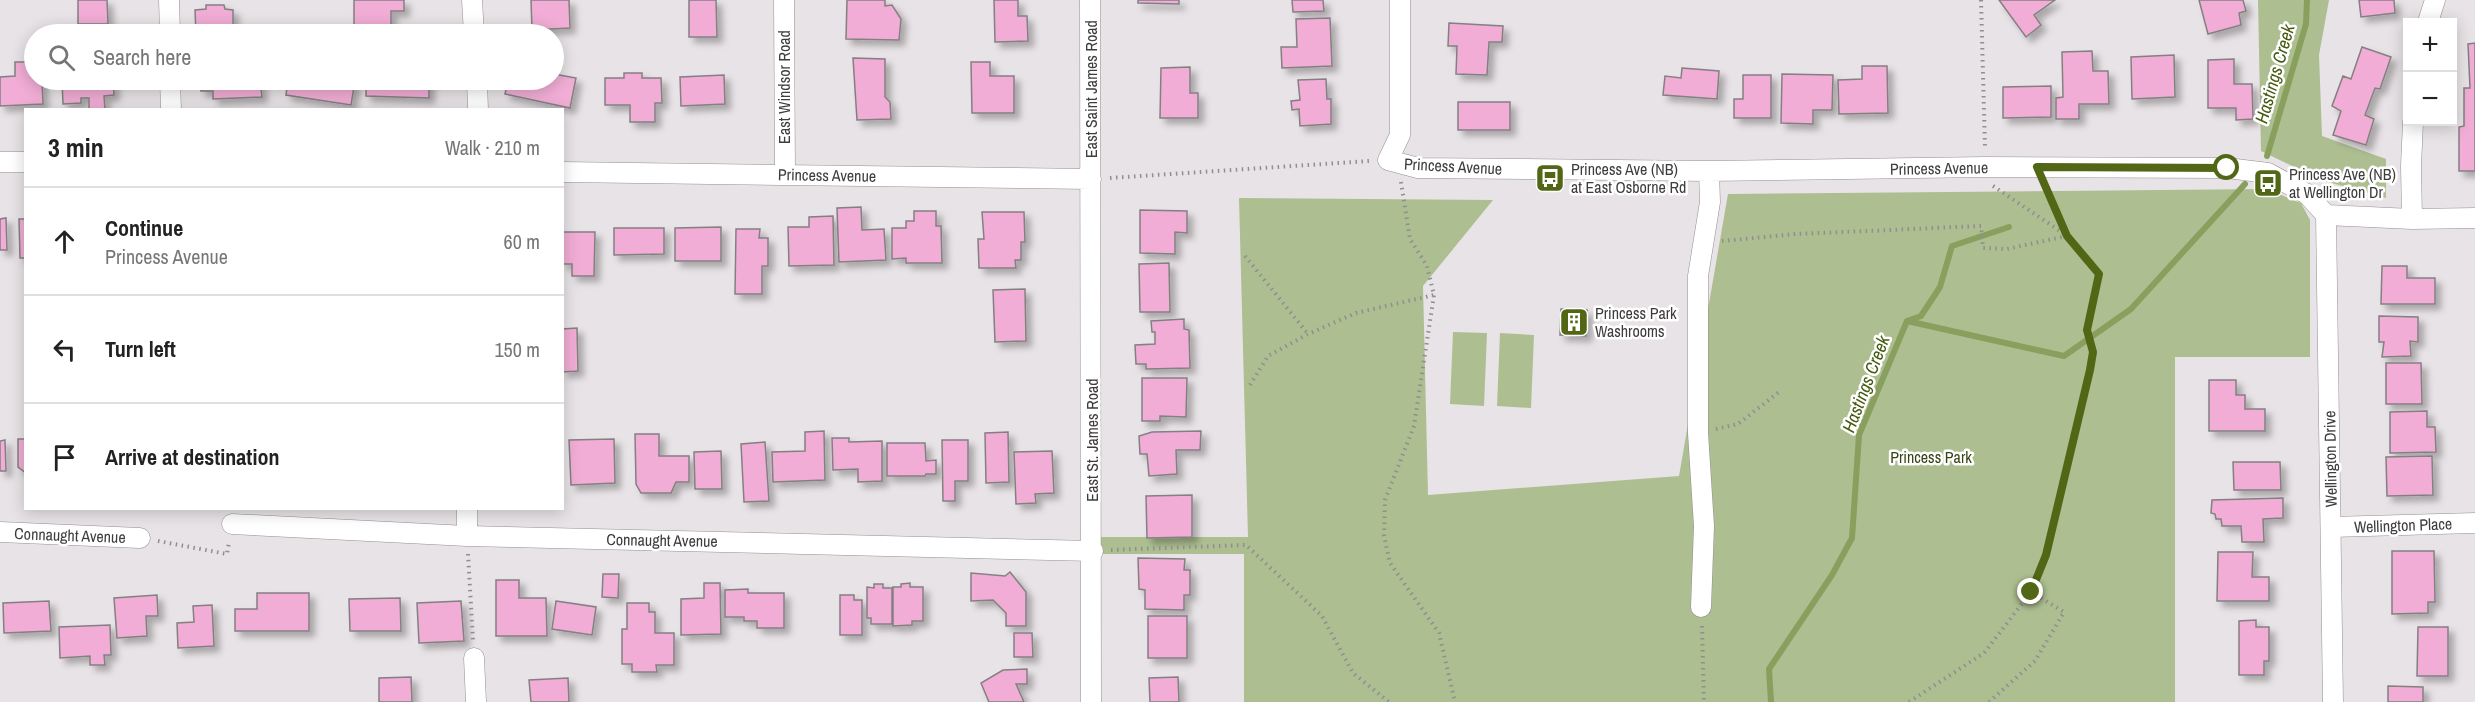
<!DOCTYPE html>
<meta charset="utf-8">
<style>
body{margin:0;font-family:"Archivo Narrow",sans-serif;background:#f2f2f2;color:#222}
.controls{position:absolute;right:18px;top:18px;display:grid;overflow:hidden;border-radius:0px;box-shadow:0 3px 15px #0003}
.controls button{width:54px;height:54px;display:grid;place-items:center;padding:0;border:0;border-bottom:2px solid #e0e0e0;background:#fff;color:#222;font:30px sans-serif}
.stop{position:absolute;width:18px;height:18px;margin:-14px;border:4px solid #516715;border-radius:50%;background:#fff}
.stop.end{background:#516715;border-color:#fff;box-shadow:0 2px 6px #0008}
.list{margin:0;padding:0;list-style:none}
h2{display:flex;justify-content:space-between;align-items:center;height:78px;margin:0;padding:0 24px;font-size:26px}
h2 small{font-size:20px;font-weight:400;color:#767676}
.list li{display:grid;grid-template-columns:39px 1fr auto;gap:18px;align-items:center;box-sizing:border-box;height:108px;padding:0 24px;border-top:2px solid #e0e0e0}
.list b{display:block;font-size:22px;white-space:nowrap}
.list p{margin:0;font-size:20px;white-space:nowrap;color:#767676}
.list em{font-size:20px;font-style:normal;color:#767676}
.icon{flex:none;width:33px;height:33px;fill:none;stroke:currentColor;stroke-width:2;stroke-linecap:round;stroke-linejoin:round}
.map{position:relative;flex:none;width:2475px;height:702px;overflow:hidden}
.search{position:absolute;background:#fff;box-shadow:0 3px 15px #0003;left:24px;top:24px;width:540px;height:66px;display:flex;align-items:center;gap:15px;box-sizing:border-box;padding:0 21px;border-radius:33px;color:#767676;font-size:22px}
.panel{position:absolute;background:#fff;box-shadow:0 3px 15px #0003;left:24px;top:108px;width:540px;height:402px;border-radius:0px}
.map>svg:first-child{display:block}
.green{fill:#adbe91}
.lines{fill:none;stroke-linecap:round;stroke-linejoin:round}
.stream{stroke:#899f5d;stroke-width:6}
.building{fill:#f1add5;stroke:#848082;stroke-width:1.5;filter:url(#shadow)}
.minor-casing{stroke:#948f92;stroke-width:21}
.path{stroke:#918e90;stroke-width:4;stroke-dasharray:1.5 4.5;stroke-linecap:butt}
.minor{stroke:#fff;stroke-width:20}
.route{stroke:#516715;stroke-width:8}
.labels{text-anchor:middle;stroke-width:5;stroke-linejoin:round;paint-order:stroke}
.street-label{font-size:16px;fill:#3e3c3d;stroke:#fff}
.poi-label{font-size:16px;fill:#3e3c3d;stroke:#fff;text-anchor:start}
.park-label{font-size:16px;fill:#374514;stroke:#fff}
.water-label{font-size:18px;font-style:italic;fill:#465a0f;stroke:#fff}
</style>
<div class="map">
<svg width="2475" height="702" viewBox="0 0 2475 702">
<defs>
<filter id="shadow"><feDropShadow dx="5.5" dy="5.5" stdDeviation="3" flood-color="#0004"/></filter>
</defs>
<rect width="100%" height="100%" fill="#e8e3e6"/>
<path class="green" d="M2258,0h71l-10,55 3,81 64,23v39l-65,-18 -60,-29z
M2266,189l35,14 9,17v137h-135v345h-931v-148h-155v-17h159l-9,-339 254,2 -70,86 5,209 251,-19 49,-282z
M1453,332l34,1 -3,73 -34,-2z
M1500,333l34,2 -3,73 -34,-2z"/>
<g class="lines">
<path class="stream" d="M2267,156l39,-132 1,-24
M1907,321l14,-5 19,-29 12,-41 57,-19
M1771,702l-2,-33 63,-94 20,-37 7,-103 48,-114 157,35 67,-47 114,-125"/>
</g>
<path class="building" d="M78,0h29l1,24h-30z
M354,0h50v11h-13v19h-37z
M531,0h38l1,28 -38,2z
M689,0h27l1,37h-28z
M847,0h38v6l7,-1 9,14 -2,21 -53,-1z
M994,0h24v16h9l1,25 -33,1z
M1138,0h41v4l-41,-1z
M1292,0h31l1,11 -31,1z
M1999,0h56l-21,15 7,10 -15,12z
M2199,0h44l3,11 -7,2 2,12 -33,9z
M2359,0h35l1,13 -34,4z
M206,5h18l1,4 8,1v24h-37l-1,-24 11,-1z
M1330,18l2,48 -50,2 -1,-21h16l-1,-28z
M1449,23l54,3 -1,16h-13l-2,33 -31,-1 1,-28h-9z
M2475,43v128h-16v-44l5,-1v-38h6l-2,-44z
M2362,47l29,10 -11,32 -5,-1 -10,27 9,4 -8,26 -33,-10 8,-24 -9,-5 11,-30 8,3z
M2092,51l1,20h15l1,33h-30v15h-23v-21l7,-1 -1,-45z
M2174,55l1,42 -43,2 -1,-42z
M853,58l32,1v38l5,5 1,17 -34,1z
M2234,59v25h18l1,35 -17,1v-12h-28v-48z
M15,62h19v18h8l1,24 -43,2v-29l15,-1z
M971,62h19v14h24v37h-42z
M1862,66h25l1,47 -49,1 -1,-34 24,-1z
M1190,67v26h8v25h-38l1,-50z
M1682,68l37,3 -2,28 -54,-4 2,-19 16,2z
M624,73h18v5h19l1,25h-7v19h-25v-17h-25v-27h19z
M554,74l22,4 -6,30 -65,-14 3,-14h46z
M1782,74l51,1 -1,35h-19v14l-32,-1z
M724,75l1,29 -44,2 -1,-29z
M1743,75h28v43h-37v-19h9z
M1326,79l1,20h4v25l-31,2 -1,-17 -7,1 -1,-9 9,-1 -2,-20z
M62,80h51l1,15 -10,1 1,14h-16v-12h-8v5l-18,1z
M201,80h59l2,17 -49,2v-8h-12z
M288,80h67l-4,25 -65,-10z
M366,80h63v18l-63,-2z
M2051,86v31l-48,1v-31z
M1458,102h52v28h-52z
M861,207l1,23 22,-1 2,31 -47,2 -2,-54z
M1140,210l47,1v22l-12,-1v22l-35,-1z
M914,211h22v15h5l1,37h-36v-5l-14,1v-31h14v-7h8z
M982,212h42l1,30h-4v18h-6l1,8h-37l-1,-29h6z
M833,216l1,49 -45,1 -1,-39h21v-10z
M6,218l1,32h-7v-31z
M19,219h7v39h-6z
M721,227v34h-46v-33z
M614,228h50v26l-50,1z
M736,229h24l-1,9h9v28h-6v28h-27z
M562,232h33l-1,44h-22v-12h-10z
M1169,263l1,49h-30l-1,-48z
M2382,266h25v12h28v26h-54z
M1025,289l1,52 -31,1 -2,-52z
M1561,309l26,1 -1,26 -26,-1z
M2379,316l39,1v25l-8,-1 1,15 -29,1 2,-15h-5z
M1184,319v10l5,1 1,38 -44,1v-5h-10l-1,-19 20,-1v-12h-3l-1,-11z
M577,328l1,43 -16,1v-43z
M2386,363h35l1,41h-36z
M1142,378h45l-1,39 -26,-1v5h-18z
M2209,380h27v15h9v14h20v22h-56z
M2427,411v16h8l1,25 -46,1v-41z
M824,431l1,49 -52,2 -1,-30 33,-1v-19z
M1201,431l-1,19h-24l1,24 -28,2 -2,-22h-7l-1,-18 13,-4z
M1008,432l1,50 -23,1 -1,-50z
M635,434h24v22h30v26h-13l-5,11h-30l-5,-9z
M832,438h17v4l33,-1v40l-24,1v-13l-25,1z
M18,439h8v34l-8,-6z
M614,439l1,44 -44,2 -2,-45z
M5,440l1,31h-6v-30z
M942,440h26v41h-13v20h-12z
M765,442l4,59 -25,1 -3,-58z
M887,443h38l1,18 10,-1v14h-10l-1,2h-38z
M721,451l1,38h-27l-1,-37z
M1052,451l2,42 -19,1 1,9 -20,1 -2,-52z
M2432,456l1,39 -46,1 -1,-39z
M2233,462h47l1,28h-47z
M1192,495v42l-45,1 -1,-42z
M2283,498v20l-20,1 1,23h-22l-1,-16h-19l-1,-7h-5l-1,-5 -4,-1 1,-13z
M2392,551h42l1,51h-7v11l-36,1z
M2218,552h35l-1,25h17v24h-52z
M1138,558l47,1 -1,11h6v25h-6v15l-39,-1v-19l-6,-1z
M1010,572l16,20v34h-20v-13l-13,-13 -22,1v-28l34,3z
M603,574h16l-1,24 -16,-1z
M496,580h23v18h27l1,38h-51z
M704,583h16l1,51 -40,1v-36l23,-1z
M910,583v4h13v34h-11v4l-19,1v-39h8v-3z
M874,584h9v4h9v36h-21v-6h-4v-31l7,1z
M748,589v4h36v35h-27v-7h-13v-4h-19v-27z
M257,593h52v38h-74v-22h22z
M157,595l1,21h-12l1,20 -30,2 -3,-40z
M840,595h14v5h8v35h-22z
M400,598l1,33h-51l-1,-32z
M49,601l2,30 -47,2 -1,-30z
M461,601l3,40 -45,2 -2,-40z
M556,601l40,6 -4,28 -40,-6z
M627,603h22v9h6v21h19v32h-18l1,7h-25v-8h-10v-35h5z
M212,605l2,41 -36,2 -1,-25 17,-1 -1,-16z
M1148,616h39v42h-39z
M2256,620v7h13v34h-5v14h-25v-54z
M110,625l1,30h-7l1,10h-15v-9l-30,2 -1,-31z
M2418,627h30v49h-31z
M1014,633h18l1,24h-19z
M1027,669v15h-11l8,18h-35l-8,-19 22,-13z
M411,677l1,25h-33v-24z
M1178,677l1,25h-29l-1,-24z
M568,678l1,24h-38l-2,-22z
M2388,686l35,1v15h-35z"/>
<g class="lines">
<g class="minor-casing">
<path id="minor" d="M169,0l1,34
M472,0l2,34
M784,0l1,174
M1090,0l1,702
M1400,0v135l-12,25 30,8 291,3 277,-4 241,1 41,5 39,21 19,21 86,4 63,-1
M2428,22l7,-22
M170,80l1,30
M477,80l1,30
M0,162h26
M562,172l529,7
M2326,215l7,487
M2412,219l-1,-53 2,-44
M467,508v28
M232,524l235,12 626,15
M2331,527l144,-4
M0,532l140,6
M1701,607l3,-81 -6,-93v-157l12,-74 -1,-31
M474,658l2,44"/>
</g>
<path class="path" d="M1981,0l4,148
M1110,178l259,-17
M1401,182l9,57 17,27 7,29 -20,131 -29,74 -1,36 6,27 49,70 16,69
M1993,186l73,49
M1722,241l74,-7 185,-8 2,22 24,1 60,-13
M1245,256l63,78
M1250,385l18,-29 40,-22 48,-21 78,-18
M1716,429l22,-5 41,-32
M158,541l69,13 2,-12
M1111,550l135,-5 76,71 31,57 36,29
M468,554l5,86
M1702,626l2,76
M1909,702l75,-49 47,-61 15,-37 44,-185 3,-18 -6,-22 12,-56 -32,-38 -22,-51
M1989,702l46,-41 29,-49 -33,-20"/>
<use href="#minor" class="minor"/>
</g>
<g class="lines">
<path class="route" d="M2031,592l15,-37 44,-185 3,-18 -6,-22 12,-56 -32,-38 -30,-69 190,1"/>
</g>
<defs>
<g id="bus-square" transform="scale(1.5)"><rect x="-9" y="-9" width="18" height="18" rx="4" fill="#516715" stroke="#fff"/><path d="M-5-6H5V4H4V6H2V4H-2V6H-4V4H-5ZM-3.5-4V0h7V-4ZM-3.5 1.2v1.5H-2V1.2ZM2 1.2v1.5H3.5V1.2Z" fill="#fff"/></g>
<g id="building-square" transform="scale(1.5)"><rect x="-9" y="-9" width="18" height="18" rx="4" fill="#516715" stroke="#fff"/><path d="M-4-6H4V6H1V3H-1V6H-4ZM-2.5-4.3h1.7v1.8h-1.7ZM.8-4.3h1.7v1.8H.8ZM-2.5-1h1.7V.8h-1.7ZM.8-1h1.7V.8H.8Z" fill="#fff"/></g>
</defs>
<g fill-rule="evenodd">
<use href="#bus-square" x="1550" y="178"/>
<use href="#bus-square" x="2268" y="183"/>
<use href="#building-square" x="1574" y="322"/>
</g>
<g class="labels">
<g class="street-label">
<text transform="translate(784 87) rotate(-90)" y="6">East Windsor Road</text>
<text transform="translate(1091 89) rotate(-90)" y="6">East Saint James Road</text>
<text transform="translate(1453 166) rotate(3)" y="6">Princess Avenue</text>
<text transform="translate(1939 168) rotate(-1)" y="6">Princess Avenue</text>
<text transform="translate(827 175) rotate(1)" y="6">Princess Avenue</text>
<text transform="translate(1092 440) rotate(-90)" y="6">East St. James Road</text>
<text transform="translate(2330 459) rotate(-91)" y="6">Wellington Drive</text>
<text transform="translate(2403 525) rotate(-2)" y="6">Wellington Place</text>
<text transform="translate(70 535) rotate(2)" y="6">Connaught Avenue</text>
<text transform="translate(662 540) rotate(1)" y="6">Connaught Avenue</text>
</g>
<g class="poi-label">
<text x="1571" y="175">Princess Ave (NB)<tspan x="1571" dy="18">at East Osborne Rd</tspan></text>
<text x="2289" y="180">Princess Ave (NB)<tspan x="2289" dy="18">at Wellington Dr</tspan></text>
<text x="1595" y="319">Princess Park<tspan x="1595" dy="18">Washrooms</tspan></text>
</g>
<g class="park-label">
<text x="1931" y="463">Princess Park</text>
</g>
<g class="water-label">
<text transform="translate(2275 74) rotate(-74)" y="6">Hastings Creek</text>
<text transform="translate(1866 384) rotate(-69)" y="6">Hastings Creek</text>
</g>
</g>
</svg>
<div class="controls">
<button>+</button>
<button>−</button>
</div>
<div class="stop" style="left:2227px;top:168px"></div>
<div class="stop end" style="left:2031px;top:592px"></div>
<div class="search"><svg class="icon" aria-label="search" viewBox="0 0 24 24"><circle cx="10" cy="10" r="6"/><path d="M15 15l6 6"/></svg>Search here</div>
<section class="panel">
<h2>3 min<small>Walk · 210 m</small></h2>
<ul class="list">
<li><svg class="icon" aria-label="ahead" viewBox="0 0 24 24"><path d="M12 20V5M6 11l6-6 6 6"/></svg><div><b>Continue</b><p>Princess Avenue</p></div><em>60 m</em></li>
<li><svg class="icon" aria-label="left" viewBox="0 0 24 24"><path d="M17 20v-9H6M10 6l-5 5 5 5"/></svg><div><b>Turn left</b></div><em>150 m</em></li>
<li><svg class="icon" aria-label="arrive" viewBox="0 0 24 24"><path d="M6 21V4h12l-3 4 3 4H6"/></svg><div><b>Arrive at destination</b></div></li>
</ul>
</section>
</div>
